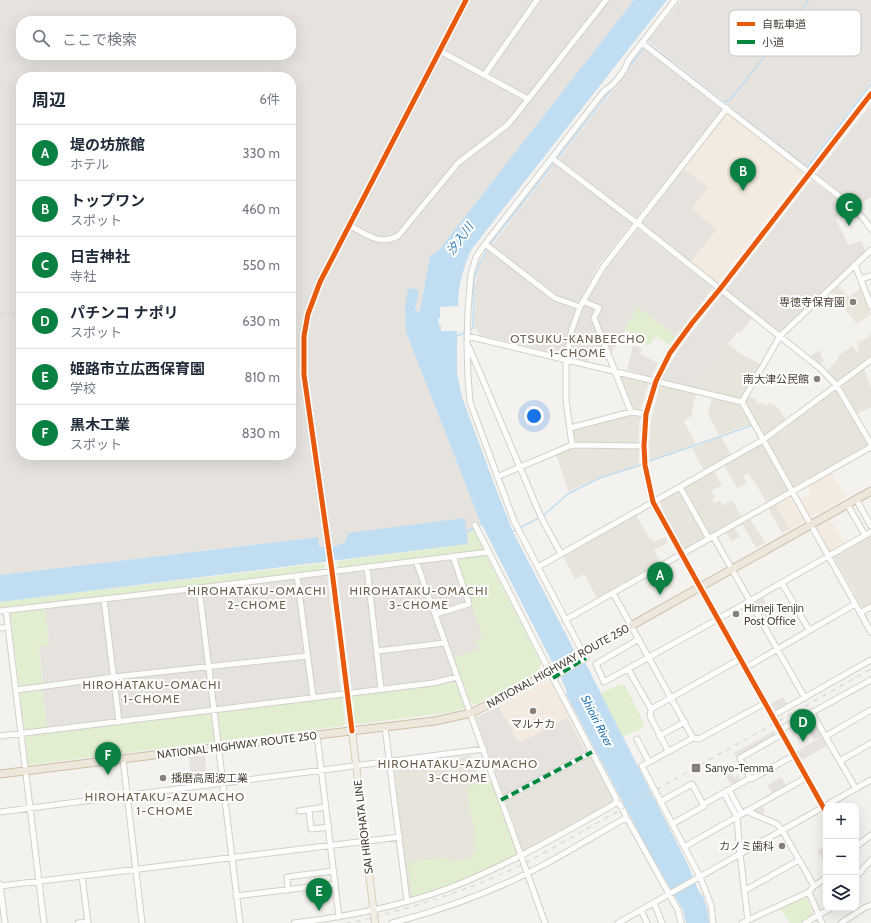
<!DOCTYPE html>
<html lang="ja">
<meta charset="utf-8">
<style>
body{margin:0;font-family:Cabin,"Noto Sans JP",sans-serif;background:#f2f2f3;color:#1f2937}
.controls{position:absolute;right:12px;bottom:12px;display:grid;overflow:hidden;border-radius:8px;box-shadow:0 4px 16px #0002}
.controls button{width:36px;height:36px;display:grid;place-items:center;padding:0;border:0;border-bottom:1px solid #e0e1e3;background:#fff;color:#1f2937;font:20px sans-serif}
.you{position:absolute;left:534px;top:416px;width:14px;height:14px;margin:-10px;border:3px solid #fff;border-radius:50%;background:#1a73e8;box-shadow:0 0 0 6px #1a73e833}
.badge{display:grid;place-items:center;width:26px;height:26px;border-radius:50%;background:#0b8043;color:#fff;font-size:13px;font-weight:700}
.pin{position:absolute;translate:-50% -33px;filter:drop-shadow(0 1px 2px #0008)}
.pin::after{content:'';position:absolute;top:21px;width:14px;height:12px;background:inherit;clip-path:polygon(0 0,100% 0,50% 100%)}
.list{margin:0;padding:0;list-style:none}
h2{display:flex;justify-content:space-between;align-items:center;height:52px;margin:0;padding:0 16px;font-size:17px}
h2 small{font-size:13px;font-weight:400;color:#747a83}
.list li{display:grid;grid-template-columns:26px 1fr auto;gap:12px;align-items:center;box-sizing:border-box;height:56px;padding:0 16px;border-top:1px solid #e0e1e3}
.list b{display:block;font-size:15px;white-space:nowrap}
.list p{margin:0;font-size:13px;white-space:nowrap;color:#747a83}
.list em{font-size:13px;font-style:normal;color:#747a83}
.icon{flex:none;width:22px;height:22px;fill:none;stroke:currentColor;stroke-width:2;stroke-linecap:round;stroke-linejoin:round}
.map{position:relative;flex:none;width:871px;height:923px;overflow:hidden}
.search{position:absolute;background:#fff;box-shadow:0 4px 16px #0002;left:16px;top:16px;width:280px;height:44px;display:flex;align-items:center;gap:10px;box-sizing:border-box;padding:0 14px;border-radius:16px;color:#747a83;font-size:15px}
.panel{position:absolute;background:#fff;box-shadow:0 4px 16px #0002;left:16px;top:72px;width:280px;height:388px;border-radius:16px}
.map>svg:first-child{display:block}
.residential{fill:#e7e4dc}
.commercial{fill:#f3ebdf}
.industrial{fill:#e6e2de;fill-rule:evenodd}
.education{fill:#eae5da}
.green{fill:#e1eecf}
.parking{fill:#e6e3df}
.water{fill:#c0ddf1}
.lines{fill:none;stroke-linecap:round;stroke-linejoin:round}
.stream{stroke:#c0ddf1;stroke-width:1.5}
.minor-casing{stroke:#d2d0cb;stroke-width:7}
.major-casing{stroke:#d6cebb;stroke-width:8}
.highway-casing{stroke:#ccbfa9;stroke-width:9}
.minor{stroke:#fdfdfc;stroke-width:5}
.major{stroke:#f2efe6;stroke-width:6}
.highway{stroke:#ede8db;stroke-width:7}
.rail{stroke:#dbdbda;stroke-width:1.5;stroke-dasharray:5 5;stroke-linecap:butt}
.quiet{stroke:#00873e;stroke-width:4;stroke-dasharray:8 4;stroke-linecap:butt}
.cycleway-casing{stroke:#fff;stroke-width:8}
.cycleway{stroke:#e8590c;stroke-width:5}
.poi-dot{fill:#868178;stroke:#fff;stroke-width:1.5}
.labels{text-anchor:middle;stroke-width:4;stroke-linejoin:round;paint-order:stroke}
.poi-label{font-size:11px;fill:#4b4439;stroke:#fff;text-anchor:end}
.street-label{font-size:11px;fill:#4b4439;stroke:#fff}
.water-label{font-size:12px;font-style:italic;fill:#2e7ab2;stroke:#fff}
.neighbourhood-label{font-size:12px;letter-spacing:1px;fill:#6e6250;stroke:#fff}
.key{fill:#fff;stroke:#c9c7c4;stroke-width:1}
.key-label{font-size:11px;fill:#4b4439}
</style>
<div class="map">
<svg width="871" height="923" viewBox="0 0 871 923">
<rect width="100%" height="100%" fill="#f4f2ee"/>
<path class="residential" d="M871,334v23l-31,24h-3l-10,-10 11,-12v-3l14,-10 5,6h2l-2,-10 8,-3z
M728,344l15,11 17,9 -19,35 -41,-10 3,-14z
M864,369l7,18v20l-14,7 -14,-25 -1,-3z
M620,375l29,7 -9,30 -8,-2z
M660,385l36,8 -5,23 -7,5 12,23 -46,16 -1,-15 2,-25z
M835,391h3l30,52 -1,3 -72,40h-2l-25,-44v-3z
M749,396l6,3 3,5 2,-2 6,4 4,-3 9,6 7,11 -20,14h-3l-18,-31z
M712,397l27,7 13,20 -33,11 -11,-21z
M632,414l8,1v2l-2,26h-60l-3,-3 -2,-12z
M721,437l10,18 -27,15 -12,-22z
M761,444l2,1 25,43 -1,3 -20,12 -14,-24 -1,1 -4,-7 -5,3 4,7 -10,5 -13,-23z
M570,449h69v16l-52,18 -19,8 -12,-37z
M714,471l8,14 -11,6 4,7 -3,2 2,3 6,-3 3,5 9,-5 10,17 -34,19 -26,-47z
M680,490l26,47 -22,12 -20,-36 -4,-11z
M775,504l15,25 -8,4 -14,-25z
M636,515l13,23h2l2,4 12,-5 3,6 -14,7 7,13 -64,35 -13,-24 -9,5 -12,-23z
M750,518l15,25 -9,5 -14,-25z
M734,527l6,10 -9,4 -5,-9z
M871,534v69l-8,5 -30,-52z
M591,754l23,43 -2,6 -86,49 -3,-1 -18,-52z
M470,755l12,29 10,-3 26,73 -52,25 -54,19 -3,-2 -15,-127 1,-2 54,-7z"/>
<path class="commercial" d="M729,114l74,59 -86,111 -27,-21v-54l-6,-40 42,-54z
M831,472l15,25 -36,20 -10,-18 12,-6 -4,-7z
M789,496l3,1 13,23 -15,9 -15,-25z
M831,520l13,23 -13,8h-2l-12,-22z
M545,681l9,2 36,69 -86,45 -28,-80 23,-10z"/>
<path class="industrial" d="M0,0h634l-195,250 -9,6 -10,54 -2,2 -3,-2 3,-20 -10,-2 -2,44 75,192 -15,7 -2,-12 -117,19 -2,4 -9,4 -17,2 -2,-11 -317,38zM21,21h270v34h-270zM21,77h270v378h-270z
M681,0h190v82l-65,84 -158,-125z
M645,49l76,60v2l-123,155 -24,46 -9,40 -7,2 -78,-19 -4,-5 -2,-7 1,-36 4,-21 10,-17z
M871,104v93l-14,10 -41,-33z
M684,169l24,18 -17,22 26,20 -27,34 -48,-38v-2z
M811,180l34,25 -9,14 12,26 13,-4 5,11 -86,79h-3l-51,-41z
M638,229l75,59 -37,48 -38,-28 -27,46 -4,-9 -16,6 -3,10 -16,-3 -2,-3 4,-21 11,-31 26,-41z
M722,294l30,24 -12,15 -3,-1 -34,43 -3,14 -39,-10 19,-31z
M633,345l9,4 -2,5 18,9 -7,14 -24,-7z
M455,558l28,78 -3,13 -26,8 -34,-92 2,-3z
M415,563l38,110v2l-21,5 -80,10 -15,-117z
M327,574l14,118 -294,35 -5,-37 2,-1 -5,-42 10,-2 -4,-37z"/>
<path class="education" d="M837,285l12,12 13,-10 9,27 -14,10 -27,-33z"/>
<path class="green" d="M638,308l38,28 -7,9 -13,-9 -7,10 -25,-17z
M475,529l8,17 -2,5 -143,17 -1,-7 131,-17 -1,-11z
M486,555l55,108 -3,9 -39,22 -26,11 -3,-5h-1l-15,-43 26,-8 -5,-9 8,-4 -28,-78z
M324,563l1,7 -325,40v-8z
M45,608l4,37 -10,2 4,37 -22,3 -2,-2 -9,-72z
M454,681l3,1 9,26 -21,5 -86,11 -4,-2 -3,-27 78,-9z
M621,684l4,1 19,39 -2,4 -19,9 -23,-43z
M42,690l5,37 -21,3 -2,-1 -4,-35 1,-1z
M342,697l3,26 -2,3 -123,15 -3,-27 1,-2z
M209,713l3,2 3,27 -187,23 -3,-27 2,-2z
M492,781l26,73 -1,3 -51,22 -54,19 -4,-34 2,-2 37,-5 1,5 22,-3 3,-6 3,-1 -3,-30h-1l-5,-34 15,-5 1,1z
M807,897l7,20 -12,6h-12l-10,-14z"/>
<path class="parking" d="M819,350l5,11 -4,4 -9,-9z
M762,595l12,23 -9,5 -12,-20 1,-2z
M783,697l4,7 -12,7 -4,-7z
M499,707l18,34 4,1 46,-24 20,36 -83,43 -28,-80z
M810,716l12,20 -8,4 -4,-7 -9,5 -7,-13z
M774,731l2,4 -40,22 -2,-4z
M823,736l5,9 -26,15 -5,-9z
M205,755l3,30 -16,1 -3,-29z
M730,772l4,6 4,-3 3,5 -9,6 -7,-11z
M781,777l6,9 -14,8 -6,-9z
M761,805l4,6 -3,5 -9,-5z
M826,845v12l-3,3 -6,-9z"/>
<path class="water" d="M634,0h33l-196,250c-8,19 -13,36 -13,56l-18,1v11h-2l1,8h2v5h16v43l5,23 31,84 20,51 61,118 13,16 101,199 11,27 4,4 4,13 2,14h-23l-3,-13 -34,-58 -83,-158 1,-1c-1,-7 -7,-12 -6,-20l-6,-10 -3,-1 -70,-137 -15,8 1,11 -468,58v-27l318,-38 1,10 17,-1 9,-4 3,-9 117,-15 1,13 15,-7 -75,-192 -1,-25 3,-19 11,2 -4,20 3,2 2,-2 10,-54 9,-6z"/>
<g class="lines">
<path class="stream" d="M648,45l1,-1 74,58 7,-2 79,-100
M626,71l19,-24
M723,102l84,65 64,-83
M557,159l58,-74
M469,330l4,-2 1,-48 5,-16 13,-22 63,-80
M455,337l11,-5
M647,462l106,-37
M512,532l32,-17 25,-22 31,-15 44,-14"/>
<g class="minor-casing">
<path id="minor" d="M642,43l202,157 20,19 7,10
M440,51l88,48
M485,74l52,-74
M552,158l85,65 184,146 16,17 34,58
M349,225c16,9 31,21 49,11l60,-73 48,-37 9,-10 91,-116
M485,244l70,54 25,9
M855,265l16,41
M861,279l10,-3
M583,301l16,7 -5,10 37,94
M467,336l275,66 129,230
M469,347l72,170 20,37
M742,402l38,-66 91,-86
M570,428l61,-16 15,2
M572,445l-6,-45v-41l6,-30 8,-22 23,-40 124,-159
M497,477l75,-32 72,1
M680,487l29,52
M856,499l15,27
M847,504l18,31
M475,525l78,153 63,120v4c5,2 10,12 10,17l2,1 50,90 3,13
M713,536l92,162
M416,561l129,362
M367,567l14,122
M538,567l225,-127 108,-80
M297,576l16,121
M782,583l27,47
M199,588l41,335
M613,593l80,145
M104,599l15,123
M6,610l38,313
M0,611l199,-23 290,-36
M860,613l11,-6
M436,614l33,-10 -16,-48
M565,620l306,-173
M0,628l8,-1
M639,639l-43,25 8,18 114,-63 153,-87
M377,651l68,-8
M583,653l-69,-132 -44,-119 -2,-25 -1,-33 1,-34 3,-36 5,-17 9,-13 119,-153c9,-5 21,-19 24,-30l47,-61
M745,668l110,-64
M628,669l23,40 -1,7 18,35
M553,678l33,-20
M16,690l98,-13 193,-21
M651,709l89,-50
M812,713l44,76
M772,716l99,-56
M385,727l22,174
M780,730l91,-50
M352,731l-20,-160 -28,-196v-39l4,-22 12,-32 146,-282
M782,734l-42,24 10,20 1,1 44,-24
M317,735l22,182
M0,736l433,-53 24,-6
M659,736l26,-14
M826,736l45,-26
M637,739l12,23
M123,759l19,164
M840,761l31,-18
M729,790l13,24
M724,793l13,24 3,37 8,66
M501,800l91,-48
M660,802l32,-18 12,22 -32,18
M702,805l48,-27
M309,810l2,19 18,-2
M299,811l27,-4
M746,811l31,13 5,6 32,56
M0,812l484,-63
M826,812l-126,-225 -47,-85 -8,-37 -1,-19 2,-32 10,-33 14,-28 22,-30 28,-34 151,-195
M684,847l123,-70
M856,847l15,-12
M82,876l6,47
M856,877l15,-17
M0,884l5,39
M0,886l400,-49
M288,890l-1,-13 47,-6
M744,891l55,-31
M809,892l13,31
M236,896l99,-12
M654,903l8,20
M641,910l6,13
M78,923l10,-1
M294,923c58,-7 115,-18 168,-40 53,-22 101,-50 151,-78l3,-3
M392,923c46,-12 91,-28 134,-49 33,-16 64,-36 96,-54l4,-1
M618,923l253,-143
M713,923l-2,-18 -11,-28 -58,-111 51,-28 6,1 66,-36
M742,923l67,-31 5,-6 12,-8
M805,923l26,-15
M841,923l23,-15 7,-3"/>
</g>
<g class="major-casing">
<path id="major" d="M352,731l23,192"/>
</g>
<g class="highway-casing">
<path id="highway" d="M0,774l317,-39 118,-14 36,-8 37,-18 363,-204"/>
</g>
<use href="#minor" class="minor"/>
<use href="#major" class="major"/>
<use href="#highway" class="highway"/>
<path class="rail" d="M0,314l21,-2
M346,923c19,-2 36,-8 54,-13 43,-12 83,-27 124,-46l347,-195"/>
<path class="quiet" d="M553,678l33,-20
M501,800l91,-48"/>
<g class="cycleway-casing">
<path id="cycleway" d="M352,731l-20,-160 -28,-196v-39l4,-22 12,-32 146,-282
M826,812l-126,-225 -47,-85 -8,-37 -1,-19 2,-32 10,-33 14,-28 22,-30 28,-34 151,-195"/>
</g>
<use href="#cycleway" class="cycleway"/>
</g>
<g class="poi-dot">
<circle cx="853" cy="302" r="4"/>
<circle cx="817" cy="379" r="4"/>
<circle cx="736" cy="614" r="4"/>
<circle cx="533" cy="711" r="4"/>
<rect x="691" y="763" width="10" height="10" rx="2"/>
<circle cx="163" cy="778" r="4"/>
<circle cx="782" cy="846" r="4"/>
</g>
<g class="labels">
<g class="poi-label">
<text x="845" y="306">専徳寺保育園</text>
<text x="809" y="383">南大津公民館</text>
<text x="744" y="612" text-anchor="start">Himeji Tenjin<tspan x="744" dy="13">Post Office</tspan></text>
<text x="533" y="728" text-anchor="middle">マルナカ</text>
<text x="705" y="772" text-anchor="start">Sanyo-Temma</text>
<text x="171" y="782" text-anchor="start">播磨高周波工業</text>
<text x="774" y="850">カノミ歯科</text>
</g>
<g class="street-label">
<text transform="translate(558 666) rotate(-29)" y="4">NATIONAL HIGHWAY ROUTE 250</text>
<text transform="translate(237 745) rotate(-7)" y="4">NATIONAL HIGHWAY ROUTE 250</text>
<text transform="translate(363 827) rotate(-97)" y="4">SAI HIROHATA LINE</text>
</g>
<g class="water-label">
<text transform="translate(460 239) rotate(-54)" y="4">汐入川</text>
<text transform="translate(597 721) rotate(63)" y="4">Shioiri River</text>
</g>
<g class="neighbourhood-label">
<text x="578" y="343">OTSUKU-KANBEECHO<tspan x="578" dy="14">1-CHOME</tspan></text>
<text x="257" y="595">HIROHATAKU-OMACHI<tspan x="257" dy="14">2-CHOME</tspan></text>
<text x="419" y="595">HIROHATAKU-OMACHI<tspan x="419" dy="14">3-CHOME</tspan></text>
<text x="152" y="689">HIROHATAKU-OMACHI<tspan x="152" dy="14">1-CHOME</tspan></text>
<text x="458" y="768">HIROHATAKU-AZUMACHO<tspan x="458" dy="14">3-CHOME</tspan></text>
<text x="165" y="801">HIROHATAKU-AZUMACHO<tspan x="165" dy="14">1-CHOME</tspan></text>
</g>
</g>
<rect x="729" y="10" width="132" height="46" rx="6" class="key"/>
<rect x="737" y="22" width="18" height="4" fill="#e8590c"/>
<rect x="737" y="40" width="18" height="4" fill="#00873e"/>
<g class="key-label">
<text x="762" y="28">自転車道</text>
<text x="762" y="46">小道</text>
</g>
</svg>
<div class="controls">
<button>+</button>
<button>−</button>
<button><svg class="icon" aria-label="layers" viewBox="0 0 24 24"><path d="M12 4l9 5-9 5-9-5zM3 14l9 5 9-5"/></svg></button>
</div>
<div class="you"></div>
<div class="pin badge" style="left:660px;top:595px">A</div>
<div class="pin badge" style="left:743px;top:191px">B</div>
<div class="pin badge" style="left:849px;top:226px">C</div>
<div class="pin badge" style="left:803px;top:742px">D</div>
<div class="pin badge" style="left:319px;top:911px">E</div>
<div class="pin badge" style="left:108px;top:775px">F</div>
<div class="search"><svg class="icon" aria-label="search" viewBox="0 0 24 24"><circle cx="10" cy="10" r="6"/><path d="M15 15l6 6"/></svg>ここで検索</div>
<section class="panel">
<h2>周辺<small>6件</small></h2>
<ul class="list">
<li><span class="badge">A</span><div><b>堤の坊旅館</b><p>ホテル</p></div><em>330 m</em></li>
<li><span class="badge">B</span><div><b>トップワン</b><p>スポット</p></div><em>460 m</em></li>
<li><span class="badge">C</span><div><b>日吉神社</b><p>寺社</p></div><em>550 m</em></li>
<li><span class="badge">D</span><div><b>パチンコ ナポリ</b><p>スポット</p></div><em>630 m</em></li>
<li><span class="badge">E</span><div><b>姫路市立広西保育園</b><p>学校</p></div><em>810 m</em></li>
<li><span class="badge">F</span><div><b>黒木工業</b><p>スポット</p></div><em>830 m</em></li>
</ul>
</section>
</div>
